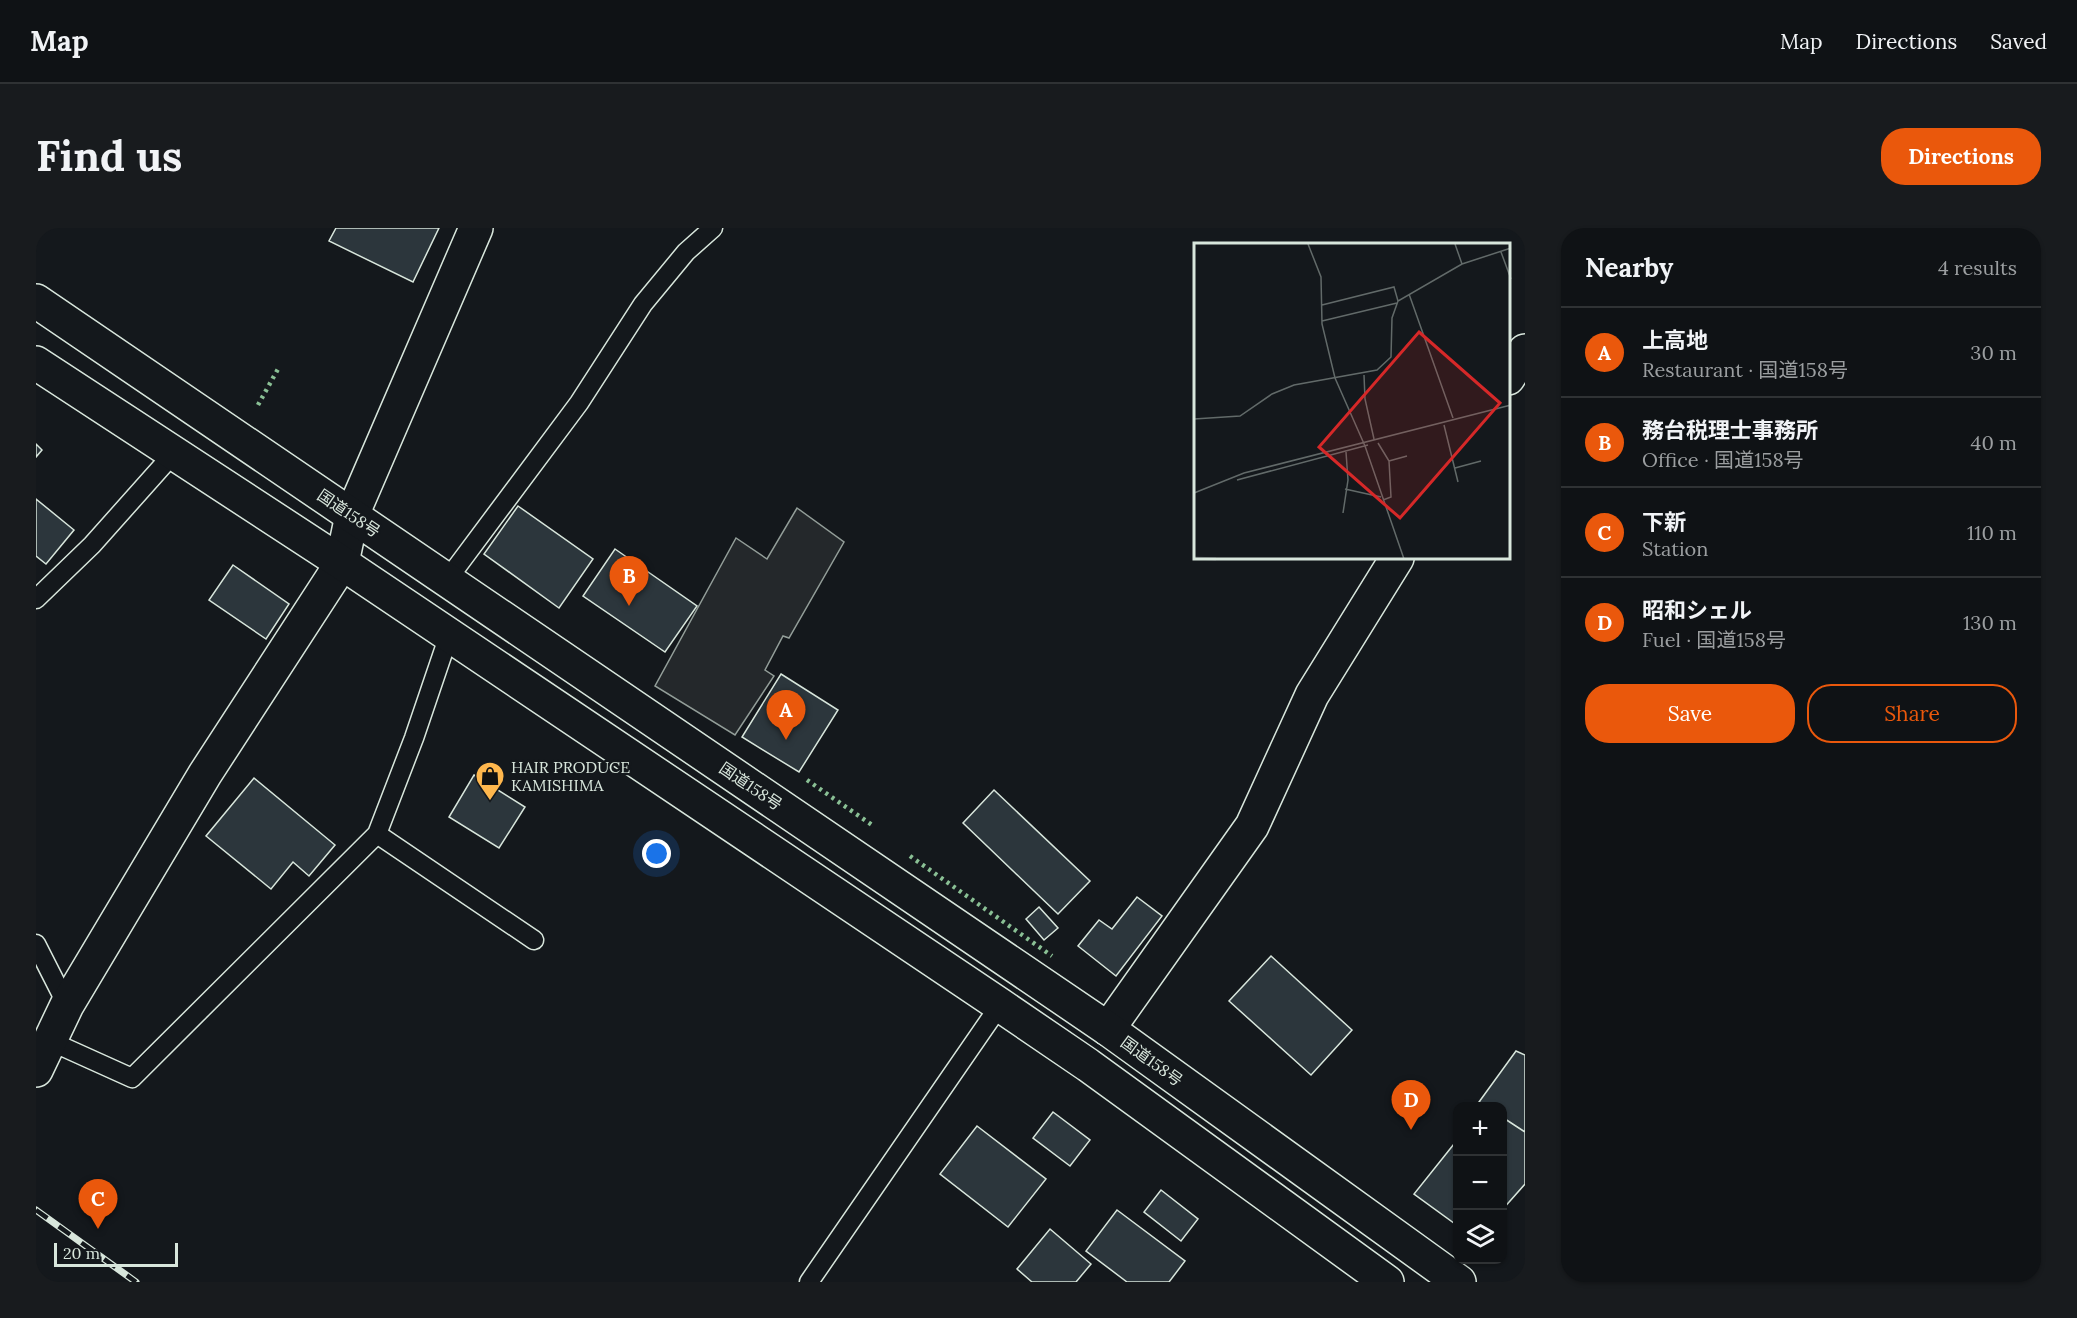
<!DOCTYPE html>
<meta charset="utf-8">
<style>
body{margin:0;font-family:Lora,"Noto Sans JP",serif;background:#181b1e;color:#f1f3f6}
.controls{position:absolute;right:18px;bottom:18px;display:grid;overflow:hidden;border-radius:12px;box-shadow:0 2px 4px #0004}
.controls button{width:54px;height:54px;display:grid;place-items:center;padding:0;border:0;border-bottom:2px solid #2f3234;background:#0f1215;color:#f1f3f6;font:30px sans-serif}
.scale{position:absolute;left:18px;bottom:15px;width:124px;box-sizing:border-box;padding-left:6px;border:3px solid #d8e6dc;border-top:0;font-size:16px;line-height:21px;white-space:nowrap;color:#d8e6dc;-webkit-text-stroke:4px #14181c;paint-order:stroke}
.you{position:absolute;left:621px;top:626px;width:21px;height:21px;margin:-15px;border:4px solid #fff;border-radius:50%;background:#1a73e8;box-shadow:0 0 0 9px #1a73e833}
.badge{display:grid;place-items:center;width:39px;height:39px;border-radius:50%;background:#ea580c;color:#fff;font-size:20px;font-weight:700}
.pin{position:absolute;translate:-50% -50px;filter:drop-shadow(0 2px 3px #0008)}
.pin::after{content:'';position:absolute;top:32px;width:21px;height:18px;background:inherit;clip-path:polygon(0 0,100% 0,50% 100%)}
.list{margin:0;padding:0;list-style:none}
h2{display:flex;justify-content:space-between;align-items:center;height:78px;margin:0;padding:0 24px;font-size:26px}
h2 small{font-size:20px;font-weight:400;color:#9b9ea0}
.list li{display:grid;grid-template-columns:39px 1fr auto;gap:18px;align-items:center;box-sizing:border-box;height:90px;padding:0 24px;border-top:2px solid #2f3234}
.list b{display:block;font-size:22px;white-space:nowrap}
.list p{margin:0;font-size:20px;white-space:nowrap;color:#9b9ea0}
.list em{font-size:20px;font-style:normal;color:#9b9ea0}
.actions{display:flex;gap:12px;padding:18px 24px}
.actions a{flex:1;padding:14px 0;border:2px solid #ea580c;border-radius:24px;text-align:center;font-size:21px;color:#ea580c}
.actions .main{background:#ea580c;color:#fff}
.icon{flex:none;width:33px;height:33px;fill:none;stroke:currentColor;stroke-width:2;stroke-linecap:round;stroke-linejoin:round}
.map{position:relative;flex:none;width:1489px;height:1054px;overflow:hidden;border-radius:24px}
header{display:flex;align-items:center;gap:36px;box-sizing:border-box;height:84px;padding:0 30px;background:#0f1215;border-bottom:2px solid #2f3234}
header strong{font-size:28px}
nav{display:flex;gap:33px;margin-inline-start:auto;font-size:21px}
.intro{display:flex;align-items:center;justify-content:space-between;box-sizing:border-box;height:144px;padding:0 36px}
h1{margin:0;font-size:42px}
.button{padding:15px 27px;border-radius:24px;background:#ea580c;color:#fff;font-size:21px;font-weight:700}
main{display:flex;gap:36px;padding:0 36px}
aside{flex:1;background:#0f1215;border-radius:24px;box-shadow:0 2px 4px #0004}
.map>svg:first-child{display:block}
.parking{fill:#24282b;stroke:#939e99;stroke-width:1.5}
.building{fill:#2c363c;stroke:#d8e6dc;stroke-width:1.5}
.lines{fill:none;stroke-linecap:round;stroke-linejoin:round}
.lane-casing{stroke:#d8e6dc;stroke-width:21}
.street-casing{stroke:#d8e6dc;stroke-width:36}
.secondary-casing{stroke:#d8e6dc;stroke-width:36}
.highway-casing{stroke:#d8e6dc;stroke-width:36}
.lane{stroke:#14181c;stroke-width:18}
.street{stroke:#14181c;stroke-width:33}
.secondary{stroke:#14181c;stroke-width:33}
.highway{stroke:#14181c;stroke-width:33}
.rail-casing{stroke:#d8e6dc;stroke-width:7}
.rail{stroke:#14181c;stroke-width:4.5;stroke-dasharray:14;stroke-linecap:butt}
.hedge{stroke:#8ac095;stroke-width:4.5;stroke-dasharray:3 4.5;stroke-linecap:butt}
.labels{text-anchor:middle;stroke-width:4.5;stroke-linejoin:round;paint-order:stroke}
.street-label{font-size:16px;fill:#d8e6dc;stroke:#14181c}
.poi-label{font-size:16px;fill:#d8e6dc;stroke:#14181c;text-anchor:start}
.inset-river{fill:none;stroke:#363b3e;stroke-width:3}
.inset-road{fill:none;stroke:#626a69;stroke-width:1.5}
.view{fill:#d62828;fill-opacity:0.15;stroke:#d62828;stroke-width:3}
.inset-edge{fill:none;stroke:#d8e6dc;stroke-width:3}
</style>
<header>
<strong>Map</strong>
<nav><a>Map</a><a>Directions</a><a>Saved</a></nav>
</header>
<div class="intro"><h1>Find us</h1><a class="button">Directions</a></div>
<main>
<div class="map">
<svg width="1489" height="1054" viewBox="0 0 1489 1054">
<rect width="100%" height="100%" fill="#14181c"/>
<path class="parking" d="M761,280l47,34 -55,96 -6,-2 -18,34 9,6 -39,59 -80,-49 81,-148 31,21z"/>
<path class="building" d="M300,0h103l-26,54 -84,-41z
M0,216l6,6 -6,7z
M0,271l38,31 -28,34 -10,-8z
M482,278l75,53 -34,49 -75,-54z
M579,321l82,57 -32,46 -82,-56z
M197,337l56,39 -23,35 -57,-39z
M745,446l57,36 -39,62 -57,-35z
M438,547l51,32 -26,41 -50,-31z
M218,550l81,67 -26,31 -16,-14 -22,27 -65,-53z
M958,562l96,91 -32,33 -95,-91z
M1101,669l25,19 -46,60 -38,-30 21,-26 13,9z
M1003,679l19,21 -14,12 -18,-21z
M1235,728l81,74 -41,45 -82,-74z
M1480,823l9,4v77l-23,-15v-11h-14l-9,-4z
M1017,884l37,28 -20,26 -37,-28z
M1466,889l23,15v52l-23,26z
M941,898l69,53 -38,48 -68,-53z
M1422,911v87l-44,-32z
M1125,962l37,29 -17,22 -37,-29z
M1081,982l68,51 -16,21h-42l-41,-31z
M1014,1001l41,35 -15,18h-44l-15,-13z"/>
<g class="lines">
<g class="lane-casing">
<path id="lane" d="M411,352l132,-177 64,-99 43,-52 27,-24
M0,371l56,-54 82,-92
M341,606l157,106
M0,716l31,61
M14,813l82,37 245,-244 37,-96 35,-103
M773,1054l191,-277"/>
</g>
<g class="street-casing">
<path id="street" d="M1472,150l17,-27
M1072,801l144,-203 60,-131 85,-137"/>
</g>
<g class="secondary-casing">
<path id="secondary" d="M0,842l31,-65 138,-231 137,-211 10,-48 124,-287"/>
</g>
<g class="highway-casing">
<path id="highway" d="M0,73l1072,728 351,253
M0,135l306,200 658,442 88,60 299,217"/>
</g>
<use href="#lane" class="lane"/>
<use href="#street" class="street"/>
<use href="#secondary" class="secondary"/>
<use href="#highway" class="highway"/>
<g class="rail-casing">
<path id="rail" d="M0,982l100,72"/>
</g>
<use href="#rail" class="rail"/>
<path class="hedge" d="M222,177l20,-36
M771,552l65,45
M874,628l142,100"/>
</g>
<defs>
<g id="shop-pin" transform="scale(1.5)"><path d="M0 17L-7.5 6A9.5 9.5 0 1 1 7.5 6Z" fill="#ffb74d" stroke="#14181c"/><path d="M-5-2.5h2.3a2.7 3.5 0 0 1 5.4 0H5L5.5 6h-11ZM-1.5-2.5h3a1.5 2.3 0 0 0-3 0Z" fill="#111"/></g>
</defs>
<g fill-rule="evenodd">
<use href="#shop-pin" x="454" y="548"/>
</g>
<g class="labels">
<g class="street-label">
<text transform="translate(313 285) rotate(34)" y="6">国道158号</text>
<text transform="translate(715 558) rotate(34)" y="6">国道158号</text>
<text transform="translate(1116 833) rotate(36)" y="6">国道158号</text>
</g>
<g class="poi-label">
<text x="475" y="545">HAIR PRODUCE<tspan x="475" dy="18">KAMISHIMA</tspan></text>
</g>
</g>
<g transform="translate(1158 15)">
<rect width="316" height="316" fill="#14181c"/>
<path class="inset-river" d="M0,315l22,1"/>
<path class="inset-road" d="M114,1l13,33 1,47 13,54 30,68 39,113M261,1l7,20M307,9l10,27M215,51l44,124M128,62l72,-18 4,14M128,78l75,-18M170,132l1,24 9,40M0,176l46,-3 32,-22 22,-9 83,-15 14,-13 1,-39 6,-17 64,-37 49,-16M250,182l14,57M184,200l11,18 2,36 -8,3M195,218l18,-5M261,225l26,-7M43,237l131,-35M151,246l36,8M0,250l50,-20 267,-68M149,270l5,-33 -2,-28"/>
<path class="view" d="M225,89l81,71 -100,115 -81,-71z"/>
<rect width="316" height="316" class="inset-edge"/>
</g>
</svg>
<div class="controls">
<button>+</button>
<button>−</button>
<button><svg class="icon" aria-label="layers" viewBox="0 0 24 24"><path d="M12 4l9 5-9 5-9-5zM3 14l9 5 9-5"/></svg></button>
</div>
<div class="scale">20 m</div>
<div class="you"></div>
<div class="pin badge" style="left:750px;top:512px">A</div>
<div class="pin badge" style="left:593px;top:378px">B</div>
<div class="pin badge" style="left:62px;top:1001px">C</div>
<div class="pin badge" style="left:1375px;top:902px">D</div>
</div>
<aside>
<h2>Nearby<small>4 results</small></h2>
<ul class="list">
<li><span class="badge">A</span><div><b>上高地</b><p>Restaurant · 国道158号</p></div><em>30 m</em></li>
<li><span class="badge">B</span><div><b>務台税理士事務所</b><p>Office · 国道158号</p></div><em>40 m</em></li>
<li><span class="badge">C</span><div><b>下新</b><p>Station</p></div><em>110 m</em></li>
<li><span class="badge">D</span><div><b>昭和シェル</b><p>Fuel · 国道158号</p></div><em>130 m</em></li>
</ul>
<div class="actions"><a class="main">Save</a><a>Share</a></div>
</aside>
</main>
